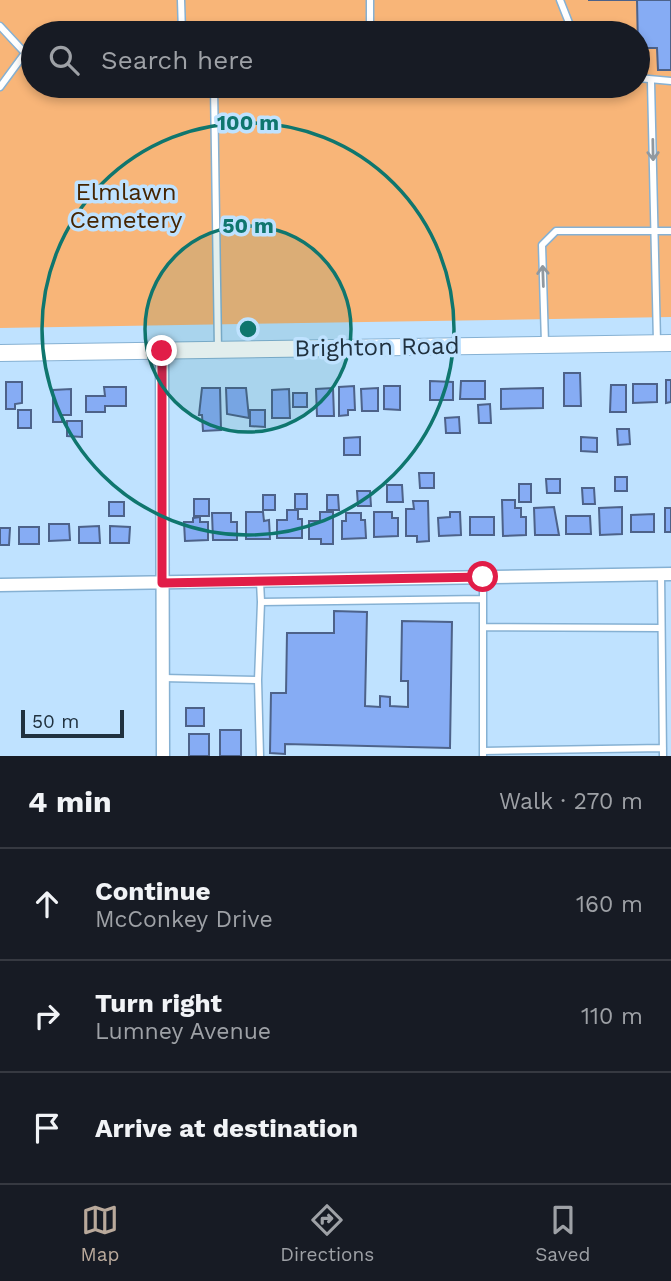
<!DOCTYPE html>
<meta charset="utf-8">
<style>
body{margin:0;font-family:"Work Sans",sans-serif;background:#20242c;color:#f1f3f6}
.scale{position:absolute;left:21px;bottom:18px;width:103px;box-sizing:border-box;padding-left:7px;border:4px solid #20313f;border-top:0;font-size:19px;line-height:24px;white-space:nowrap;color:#20313f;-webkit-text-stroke:5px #bfe2ff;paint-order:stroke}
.stop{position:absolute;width:21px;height:21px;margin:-16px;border:5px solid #e11d48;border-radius:50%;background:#fff}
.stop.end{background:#e11d48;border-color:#fff;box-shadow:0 2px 7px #0008}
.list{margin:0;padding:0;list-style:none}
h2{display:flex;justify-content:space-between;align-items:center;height:91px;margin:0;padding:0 28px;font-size:30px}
h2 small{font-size:23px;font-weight:400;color:#9ea1a6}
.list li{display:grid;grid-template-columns:46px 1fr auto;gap:21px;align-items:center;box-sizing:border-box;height:112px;padding:0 28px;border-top:2px solid #363941}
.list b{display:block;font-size:26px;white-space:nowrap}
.list p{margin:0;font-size:23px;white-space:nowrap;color:#9ea1a6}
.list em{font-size:23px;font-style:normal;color:#9ea1a6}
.icon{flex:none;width:38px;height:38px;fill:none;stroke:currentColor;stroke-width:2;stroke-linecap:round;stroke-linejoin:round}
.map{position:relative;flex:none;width:671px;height:756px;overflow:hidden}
.search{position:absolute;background:#171b24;box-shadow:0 4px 10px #0003;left:21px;right:21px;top:21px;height:77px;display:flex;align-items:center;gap:18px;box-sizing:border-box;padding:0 24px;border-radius:38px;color:#9ea1a6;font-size:26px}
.sheet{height:427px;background:#171b24}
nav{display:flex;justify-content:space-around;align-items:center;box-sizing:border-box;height:98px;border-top:2px solid #363941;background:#171b24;font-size:19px;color:#9ea1a6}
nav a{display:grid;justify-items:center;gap:4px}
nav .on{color:#b9a99b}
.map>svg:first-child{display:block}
.green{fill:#f8b578;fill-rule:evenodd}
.building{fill:#86acf4;stroke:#4d6289;stroke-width:2}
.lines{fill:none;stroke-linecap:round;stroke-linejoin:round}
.service-casing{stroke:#86b1d3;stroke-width:9}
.minor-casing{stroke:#86b1d3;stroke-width:15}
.tertiary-casing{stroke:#86b1d3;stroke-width:18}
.service{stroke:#fff;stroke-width:6}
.minor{stroke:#fff;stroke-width:12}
.tertiary{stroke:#fff;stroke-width:16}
.oneway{stroke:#90989f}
.route{stroke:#e11d48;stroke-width:9}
.ring{fill:none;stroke:#0f766e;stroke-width:3.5}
.labels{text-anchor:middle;stroke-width:7;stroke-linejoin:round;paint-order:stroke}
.park-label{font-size:24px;fill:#452400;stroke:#bfe2ff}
.street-label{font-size:24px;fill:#20313f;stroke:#bfe2ff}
.centre{fill:#0f766e;stroke:#bfe2ff;stroke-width:3.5}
.ring-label{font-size:21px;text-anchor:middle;font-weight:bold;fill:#0f766e;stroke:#bfe2ff;stroke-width:7;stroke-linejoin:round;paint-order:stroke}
</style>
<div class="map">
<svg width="671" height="756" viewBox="0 0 671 756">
<rect width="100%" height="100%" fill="#bfe2ff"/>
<path class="green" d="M0,0h671v317l-671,11zM33,33h605v53h-605z"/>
<path class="building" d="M588,0h83v70h-13l-1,-22h-19l-1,-48z
M564,373h16l1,33h-17z
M666,380h5v22l-5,1z
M430,381l23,1v18h-23z
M461,381h24v18h-25z
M6,382h16v21l-7,1v5h-9z
M633,384h24v18l-24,1z
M611,385h15v27h-16z
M354,386l1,24h-7v5l-9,1v-29z
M384,386h16v24l-16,-1z
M104,387h22v19h-21v6h-19v-16h19z
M202,388h18l1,42 -18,1 -1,-16h-3z
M226,388h20l3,30 -22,-4z
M333,388l1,28h-17l-1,-27z
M378,388v23h-16l-1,-22z
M543,388v20l-42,1v-20z
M71,389v26h-9v7h-9v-32z
M289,389l1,29h-18v-28z
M293,393h14v14h-14z
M490,404l1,19h-12l-1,-18z
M18,410h13v18h-13z
M250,410h15v17l-15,-1z
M459,417l1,16h-14l-1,-15z
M67,421h15v16l-15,-1z
M617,429h12l1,15 -12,1z
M360,437v18h-16v-17z
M581,437l16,1v14l-16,-1z
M419,473h15v15h-14z
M615,477h12v14h-12z
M546,479h14v14h-13z
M519,484h12v18h-12z
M387,485h15l1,17h-16z
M582,488h12l1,16h-12z
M357,491h13l1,15h-13z
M295,494h12v15h-12z
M263,495h12v15h-12z
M327,495h11l1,15h-12z
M194,499h15v17h-15z
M502,500h13v8h6v9h5v18l-23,1z
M413,501h15l1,40 -12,1v-6h-11v-27h8z
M109,502h15v14h-15z
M554,507l5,28h-24l-1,-27z
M622,507v27l-22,1 -1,-27z
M665,508h6v24h-6z
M287,510h11v9h4v19h-25v-18h10z
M246,512h17l1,9 5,-1 1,19h-24z
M320,512h13v32h-12v-5h-12v-18h11z
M374,512h18v6h6v18l-24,1z
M450,512h10l1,23 -22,1 -1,-18 12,-1z
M212,513h19v9h6v18h-24z
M346,513h15v7h4l1,18 -24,1v-18h4z
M654,514v18h-23v-17z
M566,516h24l1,18h-25z
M200,517v5h8v18l-23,1 -1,-19h9v-4z
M470,517h24v18h-24z
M49,524h20l1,16 -21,1z
M99,526l1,17h-21v-16z
M110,526l20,1 -1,16h-19z
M19,527h20v17h-20z
M0,528h10l-1,17h-9z
M334,611l33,1 -2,94 15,1v-11l10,1v9l18,1v-26h-7l1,-60 50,1 -2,126 -165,-4v10l-15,-1 1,-60h15l1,-60h47z
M186,708h18v18h-18z
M220,730h21v26h-21z
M189,734h20v22h-20z"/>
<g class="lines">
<g class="service-casing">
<path id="service" d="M181,0l1,33
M370,0v33
M560,0l13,33
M0,26l25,27h8
M638,78l33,3
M651,82l6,260
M214,86l4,264
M0,87l25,-34
M545,343l-3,-98 14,-14h115
M661,574l2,182
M483,577v179
M260,581l1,21 222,-3
M483,627l178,1
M163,678l95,2 3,-78
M258,680l2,76
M483,751l180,-3"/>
</g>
<g class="minor-casing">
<path id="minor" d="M162,351l1,405
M0,585l671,-11"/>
</g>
<g class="tertiary-casing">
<path id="tertiary" d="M0,353l671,-10"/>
</g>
<use href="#service" class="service"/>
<use href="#minor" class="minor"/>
<use href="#tertiary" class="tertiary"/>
</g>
<defs><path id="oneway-shaft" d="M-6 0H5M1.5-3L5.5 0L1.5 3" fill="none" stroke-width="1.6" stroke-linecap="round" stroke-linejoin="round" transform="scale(1.75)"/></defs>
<g class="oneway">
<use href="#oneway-shaft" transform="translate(653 150) rotate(89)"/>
<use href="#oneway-shaft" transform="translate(543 276) rotate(-92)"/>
</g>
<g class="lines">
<path class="route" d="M162,351v232l321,-6"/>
</g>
<circle cx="248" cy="329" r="103" fill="#0f766e" fill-opacity=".12"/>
<g class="ring">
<circle cx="248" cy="329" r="103"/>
<circle cx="248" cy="329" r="206"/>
</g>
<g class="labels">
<g class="park-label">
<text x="126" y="200">Elmlawn<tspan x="126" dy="28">Cemetery</tspan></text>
</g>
<g class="street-label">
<text transform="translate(377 347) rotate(-1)" y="8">Brighton Road</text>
</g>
</g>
<circle cx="248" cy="329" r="10" class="centre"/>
<g class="ring-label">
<text x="248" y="130">100 m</text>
<text x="248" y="233">50 m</text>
</g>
</svg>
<div class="scale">50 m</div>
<div class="stop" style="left:483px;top:577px"></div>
<div class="stop end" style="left:162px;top:351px"></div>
<div class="search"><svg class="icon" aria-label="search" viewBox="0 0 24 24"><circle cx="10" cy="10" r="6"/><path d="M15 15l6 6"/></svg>Search here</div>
</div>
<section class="sheet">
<h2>4 min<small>Walk · 270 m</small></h2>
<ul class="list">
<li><svg class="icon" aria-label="ahead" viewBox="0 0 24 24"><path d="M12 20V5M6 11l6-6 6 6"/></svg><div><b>Continue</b><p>McConkey Drive</p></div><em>160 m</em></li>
<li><svg class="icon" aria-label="right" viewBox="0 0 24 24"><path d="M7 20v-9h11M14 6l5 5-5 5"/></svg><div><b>Turn right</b><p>Lumney Avenue</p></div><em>110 m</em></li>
<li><svg class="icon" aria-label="arrive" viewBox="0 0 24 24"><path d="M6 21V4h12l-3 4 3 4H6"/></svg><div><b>Arrive at destination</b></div></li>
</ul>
</section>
<nav>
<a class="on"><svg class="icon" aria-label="map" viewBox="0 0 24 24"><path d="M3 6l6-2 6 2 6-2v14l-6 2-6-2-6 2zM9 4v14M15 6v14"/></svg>Map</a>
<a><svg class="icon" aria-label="directions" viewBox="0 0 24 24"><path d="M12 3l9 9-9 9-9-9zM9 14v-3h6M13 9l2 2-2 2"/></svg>Directions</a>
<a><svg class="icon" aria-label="saved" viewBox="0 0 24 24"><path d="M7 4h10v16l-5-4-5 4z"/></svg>Saved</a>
</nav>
